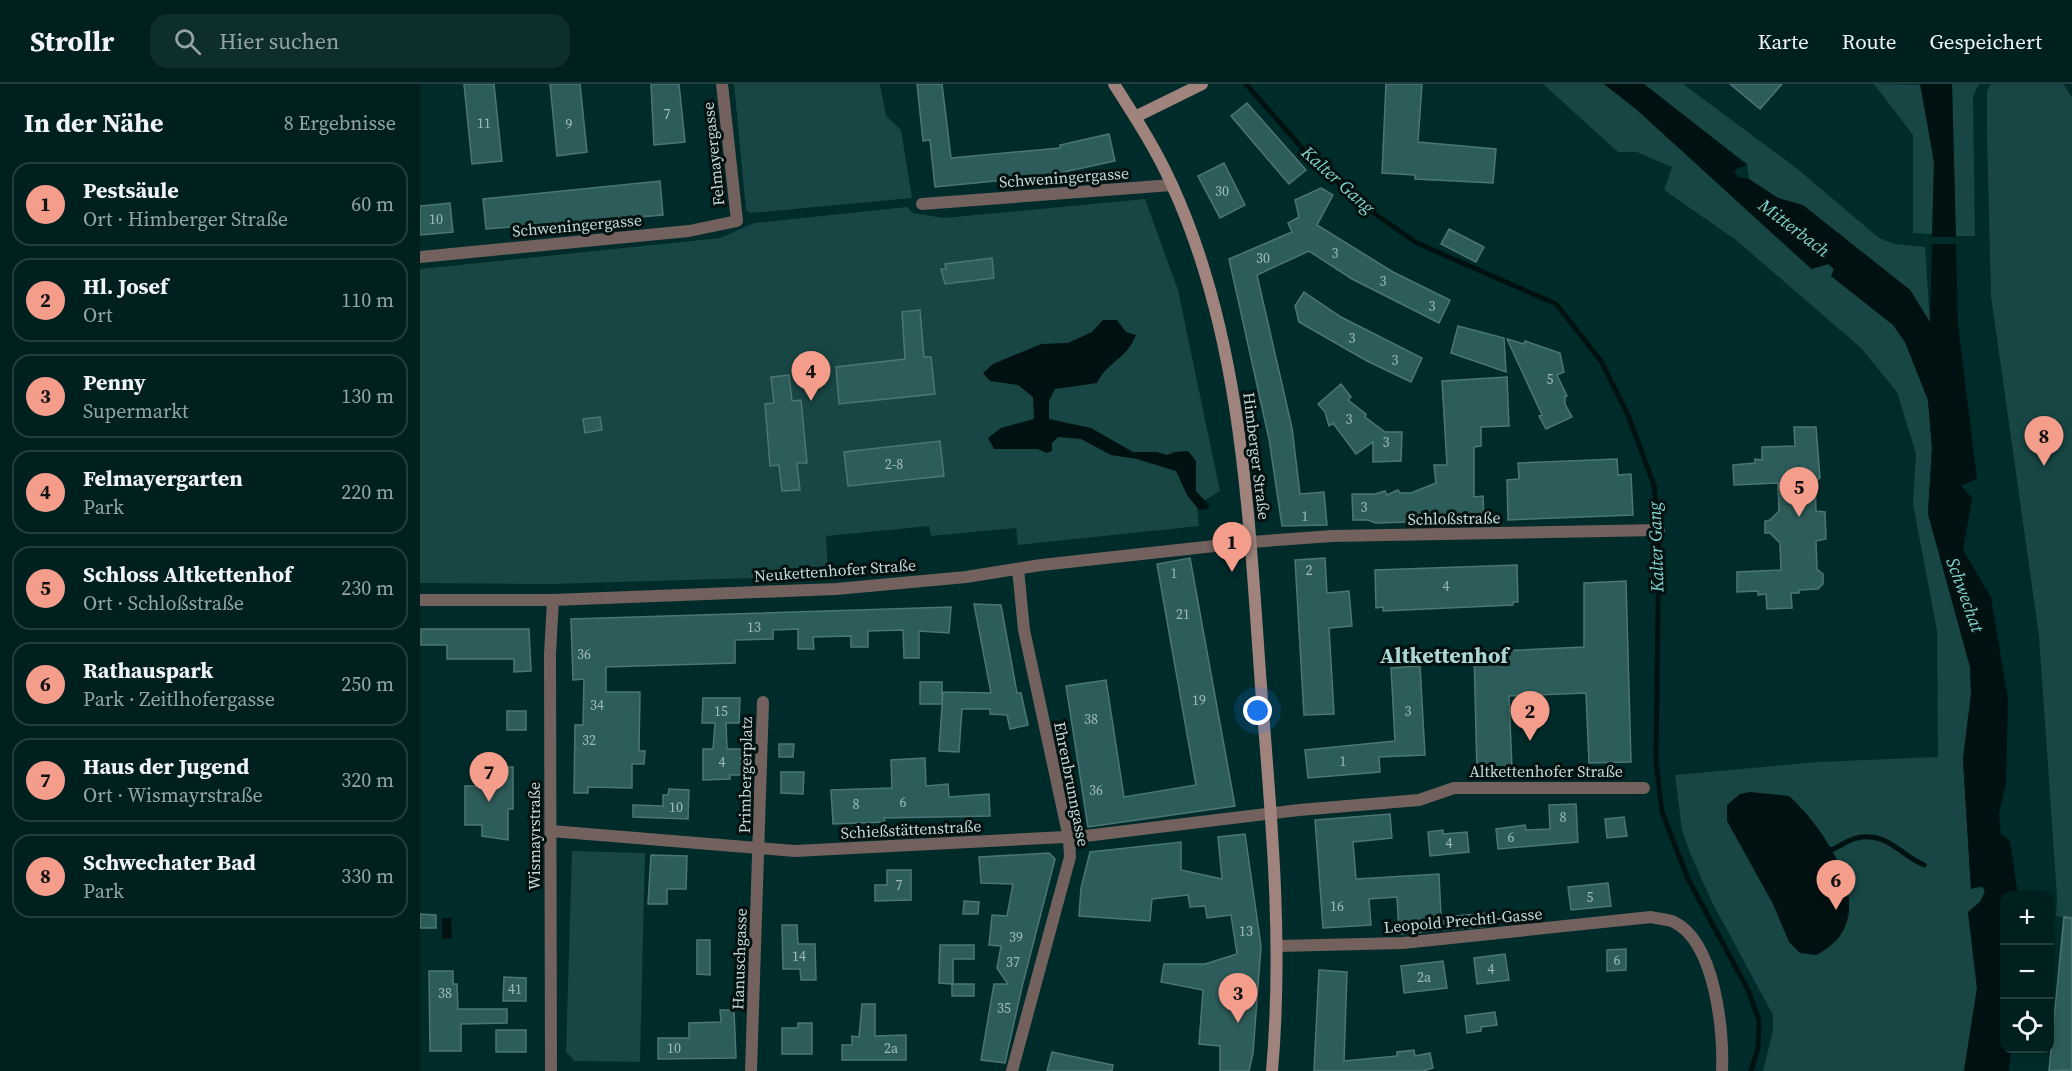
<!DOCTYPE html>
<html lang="de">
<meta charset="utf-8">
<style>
body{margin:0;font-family:"Source Serif 4",serif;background:#0e2d2d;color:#f1f3f6}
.controls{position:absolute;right:18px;bottom:18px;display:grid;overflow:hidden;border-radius:12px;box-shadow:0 3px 9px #0003}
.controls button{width:54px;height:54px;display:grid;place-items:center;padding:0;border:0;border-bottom:2px solid #223e3e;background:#002020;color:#f1f3f6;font:30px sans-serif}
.you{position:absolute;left:838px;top:627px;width:21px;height:21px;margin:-15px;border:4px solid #fff;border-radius:50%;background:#1a73e8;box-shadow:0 0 0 9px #1a73e833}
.badge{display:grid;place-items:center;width:39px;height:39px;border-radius:50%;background:#f49d8b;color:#111;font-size:20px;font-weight:700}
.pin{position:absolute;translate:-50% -50px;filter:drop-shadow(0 2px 3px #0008)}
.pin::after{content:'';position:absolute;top:32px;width:21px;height:18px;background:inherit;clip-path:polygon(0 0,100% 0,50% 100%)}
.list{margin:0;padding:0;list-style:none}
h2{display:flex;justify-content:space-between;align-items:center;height:78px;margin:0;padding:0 24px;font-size:26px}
h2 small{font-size:20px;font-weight:400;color:#95a3a5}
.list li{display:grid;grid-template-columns:39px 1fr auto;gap:18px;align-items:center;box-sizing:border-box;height:84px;margin:0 12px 12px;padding:0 12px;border:2px solid #223e3e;border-radius:18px}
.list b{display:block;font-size:22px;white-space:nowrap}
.list p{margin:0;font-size:20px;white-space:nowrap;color:#95a3a5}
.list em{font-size:20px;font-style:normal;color:#95a3a5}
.icon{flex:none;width:33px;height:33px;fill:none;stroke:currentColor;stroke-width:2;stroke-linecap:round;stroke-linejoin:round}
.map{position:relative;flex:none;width:1652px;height:987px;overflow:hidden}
header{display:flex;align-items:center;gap:36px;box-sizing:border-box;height:84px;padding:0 30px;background:#002020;border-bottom:2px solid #223e3e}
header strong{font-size:28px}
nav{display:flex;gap:33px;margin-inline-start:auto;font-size:21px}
.search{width:420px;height:54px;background:#0e2d2d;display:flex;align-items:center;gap:15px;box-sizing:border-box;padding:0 21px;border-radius:18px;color:#95a3a5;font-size:22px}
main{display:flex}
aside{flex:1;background:#002020}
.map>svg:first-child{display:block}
.green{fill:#174644}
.water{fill:#011}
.pier{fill:#002b2b}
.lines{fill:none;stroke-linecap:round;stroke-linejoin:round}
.stream{stroke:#011;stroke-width:5}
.building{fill:#2d5d5b;stroke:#4d7574;stroke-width:1.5}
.street{stroke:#72615d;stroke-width:12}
.secondary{stroke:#9f837c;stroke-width:12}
.labels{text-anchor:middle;stroke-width:6;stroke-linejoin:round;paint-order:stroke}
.number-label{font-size:14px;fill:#9fbbba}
.street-label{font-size:16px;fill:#c5dad9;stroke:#031110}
.water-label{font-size:18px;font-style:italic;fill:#81d6d2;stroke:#031110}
.district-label{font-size:22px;font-weight:bold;fill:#aad6d3;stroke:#031110}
</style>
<header>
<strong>Strollr</strong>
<div class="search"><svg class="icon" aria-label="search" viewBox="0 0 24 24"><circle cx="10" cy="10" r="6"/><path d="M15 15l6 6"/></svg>Hier suchen</div>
<nav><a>Karte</a><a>Route</a><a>Gespeichert</a></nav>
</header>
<main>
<aside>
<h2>In der Nähe<small>8 Ergebnisse</small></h2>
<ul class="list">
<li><span class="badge">1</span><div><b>Pestsäule</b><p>Ort · Himberger Straße</p></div><em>60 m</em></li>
<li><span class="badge">2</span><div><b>Hl. Josef</b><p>Ort</p></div><em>110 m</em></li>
<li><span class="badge">3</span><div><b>Penny</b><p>Supermarkt</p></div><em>130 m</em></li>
<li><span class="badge">4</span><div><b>Felmayergarten</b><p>Park</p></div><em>220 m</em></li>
<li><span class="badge">5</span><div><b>Schloss Altkettenhof</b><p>Ort · Schloßstraße</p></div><em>230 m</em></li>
<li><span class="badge">6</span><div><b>Rathauspark</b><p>Park · Zeitlhofergasse</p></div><em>250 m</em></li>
<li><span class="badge">7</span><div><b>Haus der Jugend</b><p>Ort · Wismayrstraße</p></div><em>320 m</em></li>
<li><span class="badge">8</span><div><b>Schwechater Bad</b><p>Park</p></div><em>330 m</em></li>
</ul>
</aside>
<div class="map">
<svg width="1652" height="987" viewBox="0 0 1652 987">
<rect width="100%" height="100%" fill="#002b2b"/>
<path class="green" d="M314,0h146l6,32 15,14 11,68 -162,15 -4,-3z
M1123,0h61l32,25 175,160 17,-5 6,5 -2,7 61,49 12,17 23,58 4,48 -4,66 42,153 1,27 -8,65 8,129 14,-1c0,11 -8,19 -17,25l9,76 -13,83h-201l10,-40v-16l-61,-113 -22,-49 -8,-23 -7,-55 142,-13 121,-5 -1,-126 -24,-127 3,-50 -19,-62 -36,-44 -125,-108 -72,-50 8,-23 -35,-15h-19z
M1224,0h39l112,83 84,71 16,6 30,3 5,76 -20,-33 -107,-84 -25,-8 -29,-19 -2,-15z
M1454,0l48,1 12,77 -2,72 -19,-1v-98z
M1532,0h27l-6,12 2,140h-19z
M1571,0h72l9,13v974h-23l14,-154 -7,-1 1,-20 -18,-260 -48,-340 -4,-162v-43z
M725,115l33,91 42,201 -23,14 2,21 -181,19 -2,-17 -85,8 -2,-10 -103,10 2,40 -277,8 -131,-1v-314l300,-31 34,-15 153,-16 6,6 31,5z
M152,767l73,2 -5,209 -65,-1 -9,-9z"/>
<path class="water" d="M1184,0h40l103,81 -13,5 4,7 11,2 29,19 25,7 107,85 20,32 4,-160 -14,-78h32l6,241 19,154 -16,7 11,12 -9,52 28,47 17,102 -2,84 -7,30 2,21 9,7 8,54 -14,1v152l7,1 -2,22h-45l13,-83 -9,-76 13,-11 4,-10 -3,-5 -11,3 -8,-130 8,-65 -1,-27 -42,-153 4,-66 -4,-48 -23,-58 -12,-17 -62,-49 3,-7 -6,-5 -16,5 -176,-160z
M683,236h14l9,12 10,3c-9,24 -28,26 -39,48l-42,6 -6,12v18l42,9 42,24h24l10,3 8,-3 13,-1 8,10v30l13,14 -1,4 -9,1 -12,-15 -11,-24 -39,-12 -26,-4 -30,-16 -23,-2 -6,6v8l-6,2 -8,-4h-44l-6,-11 13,-10 33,-9 -1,-22 -15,-12 -28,-4 -7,-8 10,-9 48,-20 27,-1 24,-11z
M1330,708l39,4c39,35 98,125 27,159l-16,-2 -11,-11 -16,-38 -46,-83v-16l13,-11z
M22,834h9l1,20 -10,1z"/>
<path class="pier" d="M1509,153h30v7h-30z"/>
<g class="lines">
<path class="stream" d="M826,0l63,72 53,49 55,38 139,61 45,57 27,54 26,70 5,45 -3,232 6,50 26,67 60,111 11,30 -1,28 -7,23
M1407,767c11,-2 19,-11 30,-13 30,-7 43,17 67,27"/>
</g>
<path class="building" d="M44,0h30l8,77 -30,3z
M130,0h30l7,68 -30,4z
M231,0h28l6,58 -31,3z
M497,0h25l9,74 109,-10v-3l49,-11 6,27 -51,11 1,2 -130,13 -5,-47 -7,1z
M966,0h36l-4,58 78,7 -3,34 -78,-4v-4l-33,-2z
M1310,0h52l-22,25z
M827,19l59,67 -17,14 -58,-68z
M804,79l21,42 -25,13 -22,-42z
M240,97l3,34 -177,14 -3,-30z
M901,104l12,7 -16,30 76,47 57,28 -11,23 -87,-44 -43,-28 -52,24 35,153 8,66 24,-2 3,33 -45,1 -13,-87 -40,-180 63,-27 -4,-9 11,-6 -4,-17z
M30,119l3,29 -33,3v-29z
M1029,145l35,18 -8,15 -35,-18z
M572,174l2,20 -49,6 -4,-15h5l-1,-5z
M884,208l37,25 81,41 -11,24 -44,-21 -68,-39 -4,-16z
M500,226l4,47h7l4,37 -96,10 -3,-37 69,-8 -3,-47z
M1038,242l46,12 2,34 -55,-19z
M1087,255l17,5 1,-3 35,12 4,19 -7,3 10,21 -2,1v7l7,13 -26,12 -7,-13 3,-1z
M369,291l3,26 9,-1 6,63h-10l3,27 -18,1 -3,-26 -9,1 -5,-62 9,-1 -3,-26z
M1087,293l2,49 -28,1v19l-7,1v50l9,-1 1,24 -108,3 -8,-3h-15l-1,-26h23l10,-3 2,4 11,-5 2,3h11l25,-10 -2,-18h13l-5,-84z
M921,300l10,13 -3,3 18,14 -1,3 20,15h17l-1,29 -28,1v-20l-17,12 -23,-31 -4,3 -4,-14 -7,-8z
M180,333l2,13 -17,3 -2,-14z
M1374,343h22l4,51 -5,4 1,29 9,1 1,27 -10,2 1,28 6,5v10l-5,5 -19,1v3h-8l1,15 -25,1 -1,-15 -8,1v-4l-21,1v-20l44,-2 -1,-27 -10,-10h-5v-12l5,-1 9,-9 -1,-28 -44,2 -1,-20 22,-2v-4l7,1v-13l33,-1z
M520,357l4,35 -96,10 -4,-34z
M1197,375l1,16 13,-1 2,41 -125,5 -1,-40 12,-1 -1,-16z
M770,474l45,248 -147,21 -22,-141 40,-6 18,117 72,-12 -39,-221z
M905,474l2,35 22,-2 3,35 -23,2 5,86 -30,1 -9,-155z
M1097,481l1,37h-5v3l-130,6v-4l-7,1 -1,-38z
M1206,497l5,181 -42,1 -3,-70 -77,3 3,73 -35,3 -3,-120 110,-5v-64z
M554,520l27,1 16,88h4l7,32 -18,4 -3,-14 -17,-1v-5h-28l-3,43 -20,-1 4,-59 48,1z
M531,523l-2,26 -30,-2v27h-15l-1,-28 -35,1v16h-17v-11l-38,1 1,12h-16v-20l-25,1v9l-38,1v23l-129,4v25h34l-1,59h6l-1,13h-12v24l-44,-1v6h-14l1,-68h8l1,-46 -11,1 -2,-61z
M1,545h108l2,42 -17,1v-13h-67v-14h-26z
M1000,582l5,89 -46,2 1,15 -72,6 -3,-28 90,-9 -4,-73z
M500,598h22v22h-22z
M283,614h37l-1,25h-13l1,26h14v26h-11v4l-27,1v-31h10l2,-26h-13z
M87,627h19v19h-19z
M359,660h15l-1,13h-14z
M505,674l1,28 22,-2 1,13 40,-3 1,22 -106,2 1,4 -52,2 -2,-34 61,-2 -1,-28z
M74,683h19v42h-5v31l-26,-4v-11h-17v-39h13v-13h16z
M361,688h23l-1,22 -22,-1z
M249,705l20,1 -1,29 -55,-2v-12l30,1v-11h5z
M1156,720l2,38 -80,7 -2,-20 29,-4 1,5 24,-1 -1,-24z
M970,730l2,24 -39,4 3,37 83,-5 2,43 48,-4 1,13 -91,8 -2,-37 -28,2 2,26 -48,3 -8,-108z
M1204,733l3,19 -20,2 -2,-19z
M1023,746v4l24,-2 2,20 -39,4 -2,-24z
M825,750l16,112 -8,107 -4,18h-29v-25l-21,-2 4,-54 -42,-8 3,-18h41l32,-10 -6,-39 -24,3 -2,-12 -15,1 -2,-12 -36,4 -2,22 -71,-5 2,-28 9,-36 91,-10v28l41,9 -4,-42z
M629,769l6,6 -33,128 -17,76 -24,-3 13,-76h14l-11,-16 4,-22 -12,-1 3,-30 15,1 6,-32 -32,-1 -2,-26z
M231,771l36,1 -1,33h-19v15h-19z
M467,786h24v30l-36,1v-16h12z
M1188,799l3,23 -40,4 -3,-23z
M544,817l15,1 -1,12h-15z
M0,830l16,1v13h-16z
M1644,833l8,1v152l-23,1z
M362,841h15l1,19h17l1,36h-15l-1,-11h-17z
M277,856h13v35l-13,-1z
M520,861h34v14h-21v25h21v12h-22v-12l-13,-1z
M1206,865v21l-19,1v-21z
M1085,870l4,26 -32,4 -3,-26z
M1023,877l4,27 -43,5 -3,-27z
M899,886l28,2 -3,89 53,-5v-4l17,-2 1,6 15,-3 3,15 -10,3h-109z
M9,887h24v13h4l1,25h49v14l-46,1v27h-31z
M84,893l22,1v23h-23z
M442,920h13v32l31,-1v25h-64v-15h10v-9l7,1z
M300,926h14l2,48 -78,1v-21h31v-15l32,-1z
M1075,928l2,13 -16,2v4l-14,2 -2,-17z
M378,939h14v31h-30v-26h16z
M76,946h30v22h-30z
M632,968l61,13 -1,6h-65z"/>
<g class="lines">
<path class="street" d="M502,120l250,-19
M0,173l269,-26 48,-10 -15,-137
M0,516h133l283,-11 130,-12 75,-12 210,-23 81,-6 327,-6
M131,747l244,20 290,-15 214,-26 120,-10 35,-12h190
M858,862l125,-3 248,-26c7,2 16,2 23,5 41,20 50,109 48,149
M131,987l-1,-417 3,-54
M331,987l12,-369
M592,987l58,-214 -1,-19 -45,-208 -6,-61"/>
<path class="secondary" d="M694,0c21,33 42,65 58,101 73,159 77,344 90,515 10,124 21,246 10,371
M715,33l67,-33"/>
</g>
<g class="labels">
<g class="number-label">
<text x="247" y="35">7</text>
<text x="64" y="44">11</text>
<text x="149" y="45">9</text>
<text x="802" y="112">30</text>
<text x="16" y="140">10</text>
<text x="915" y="174">3</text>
<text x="843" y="179">30</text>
<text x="963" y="202">3</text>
<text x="1012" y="227">3</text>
<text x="932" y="259">3</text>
<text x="975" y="281">3</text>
<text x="1130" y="300">5</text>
<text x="929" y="340">3</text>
<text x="966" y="363">3</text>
<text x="474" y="385">2-8</text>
<text x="944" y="428">3</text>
<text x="885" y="437">1</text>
<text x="889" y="491">2</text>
<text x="754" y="494">1</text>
<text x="1026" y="507">4</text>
<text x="763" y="535">21</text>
<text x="334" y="548">13</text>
<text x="164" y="575">36</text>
<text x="779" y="621">19</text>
<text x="177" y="626">34</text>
<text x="301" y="632">15</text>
<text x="988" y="632">3</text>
<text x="671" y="640">38</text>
<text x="169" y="661">32</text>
<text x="923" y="682">1</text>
<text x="302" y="683">4</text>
<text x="676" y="711">36</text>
<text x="483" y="723">6</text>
<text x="436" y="725">8</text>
<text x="256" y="728">10</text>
<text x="1143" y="738">8</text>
<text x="1091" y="758">6</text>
<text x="1029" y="764">4</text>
<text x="479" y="806">7</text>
<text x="1170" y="818">5</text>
<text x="917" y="827">16</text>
<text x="826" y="852">13</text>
<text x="596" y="858">39</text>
<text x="379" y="877">14</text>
<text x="1197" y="881">6</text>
<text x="593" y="883">37</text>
<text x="1071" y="890">4</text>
<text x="1004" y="898">2a</text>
<text x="95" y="910">41</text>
<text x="25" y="914">38</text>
<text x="584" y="929">35</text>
<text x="254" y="969">10</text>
<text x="471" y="969">2a</text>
</g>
<g class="street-label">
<text transform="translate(293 70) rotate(-96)" y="6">Felmayergasse</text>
<text transform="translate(644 93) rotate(-4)" y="6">Schweningergasse</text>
<text transform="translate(157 141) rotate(-5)" y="6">Schweningergasse</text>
<text transform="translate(837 372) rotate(83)" y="6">Himberger Straße</text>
<text transform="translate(1034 434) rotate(-1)" y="6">Schloßstraße</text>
<text transform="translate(415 486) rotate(-4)" y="6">Neukettenhofer Straße</text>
<text x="1126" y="693">Altkettenhofer Straße</text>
<text transform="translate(325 691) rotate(-89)" y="6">Primbergerplatz</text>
<text transform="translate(652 700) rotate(79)" y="6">Ehrenbrunngasse</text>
<text transform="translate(491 745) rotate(-3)" y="6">Schießstättenstraße</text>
<text transform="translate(114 752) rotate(-90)" y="6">Wismayrstraße</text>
<text transform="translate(1043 836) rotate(-5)" y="6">Leopold Prechtl-Gasse</text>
<text transform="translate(319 875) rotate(-88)" y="6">Hanuschgasse</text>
</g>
<g class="water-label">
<text transform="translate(918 96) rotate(42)" y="6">Kalter Gang</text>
<text transform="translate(1374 144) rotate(37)" y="6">Mitterbach</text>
<text transform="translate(1236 463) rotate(-92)" y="6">Kalter Gang</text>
<text transform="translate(1545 511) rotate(70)" y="6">Schwechat</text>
</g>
<g class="district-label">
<text x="1024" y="579">Altkettenhof</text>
</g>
</g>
</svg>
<div class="controls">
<button>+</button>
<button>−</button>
<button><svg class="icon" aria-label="locate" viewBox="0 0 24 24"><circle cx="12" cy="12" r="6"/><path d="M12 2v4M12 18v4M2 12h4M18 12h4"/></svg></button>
</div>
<div class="you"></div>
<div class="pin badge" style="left:812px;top:488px">1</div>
<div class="pin badge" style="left:1110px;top:657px">2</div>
<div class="pin badge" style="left:818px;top:939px">3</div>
<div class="pin badge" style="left:391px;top:317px">4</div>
<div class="pin badge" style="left:1379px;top:433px">5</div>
<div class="pin badge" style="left:1416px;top:826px">6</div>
<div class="pin badge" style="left:69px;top:718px">7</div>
<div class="pin badge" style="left:1624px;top:382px">8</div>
</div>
</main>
